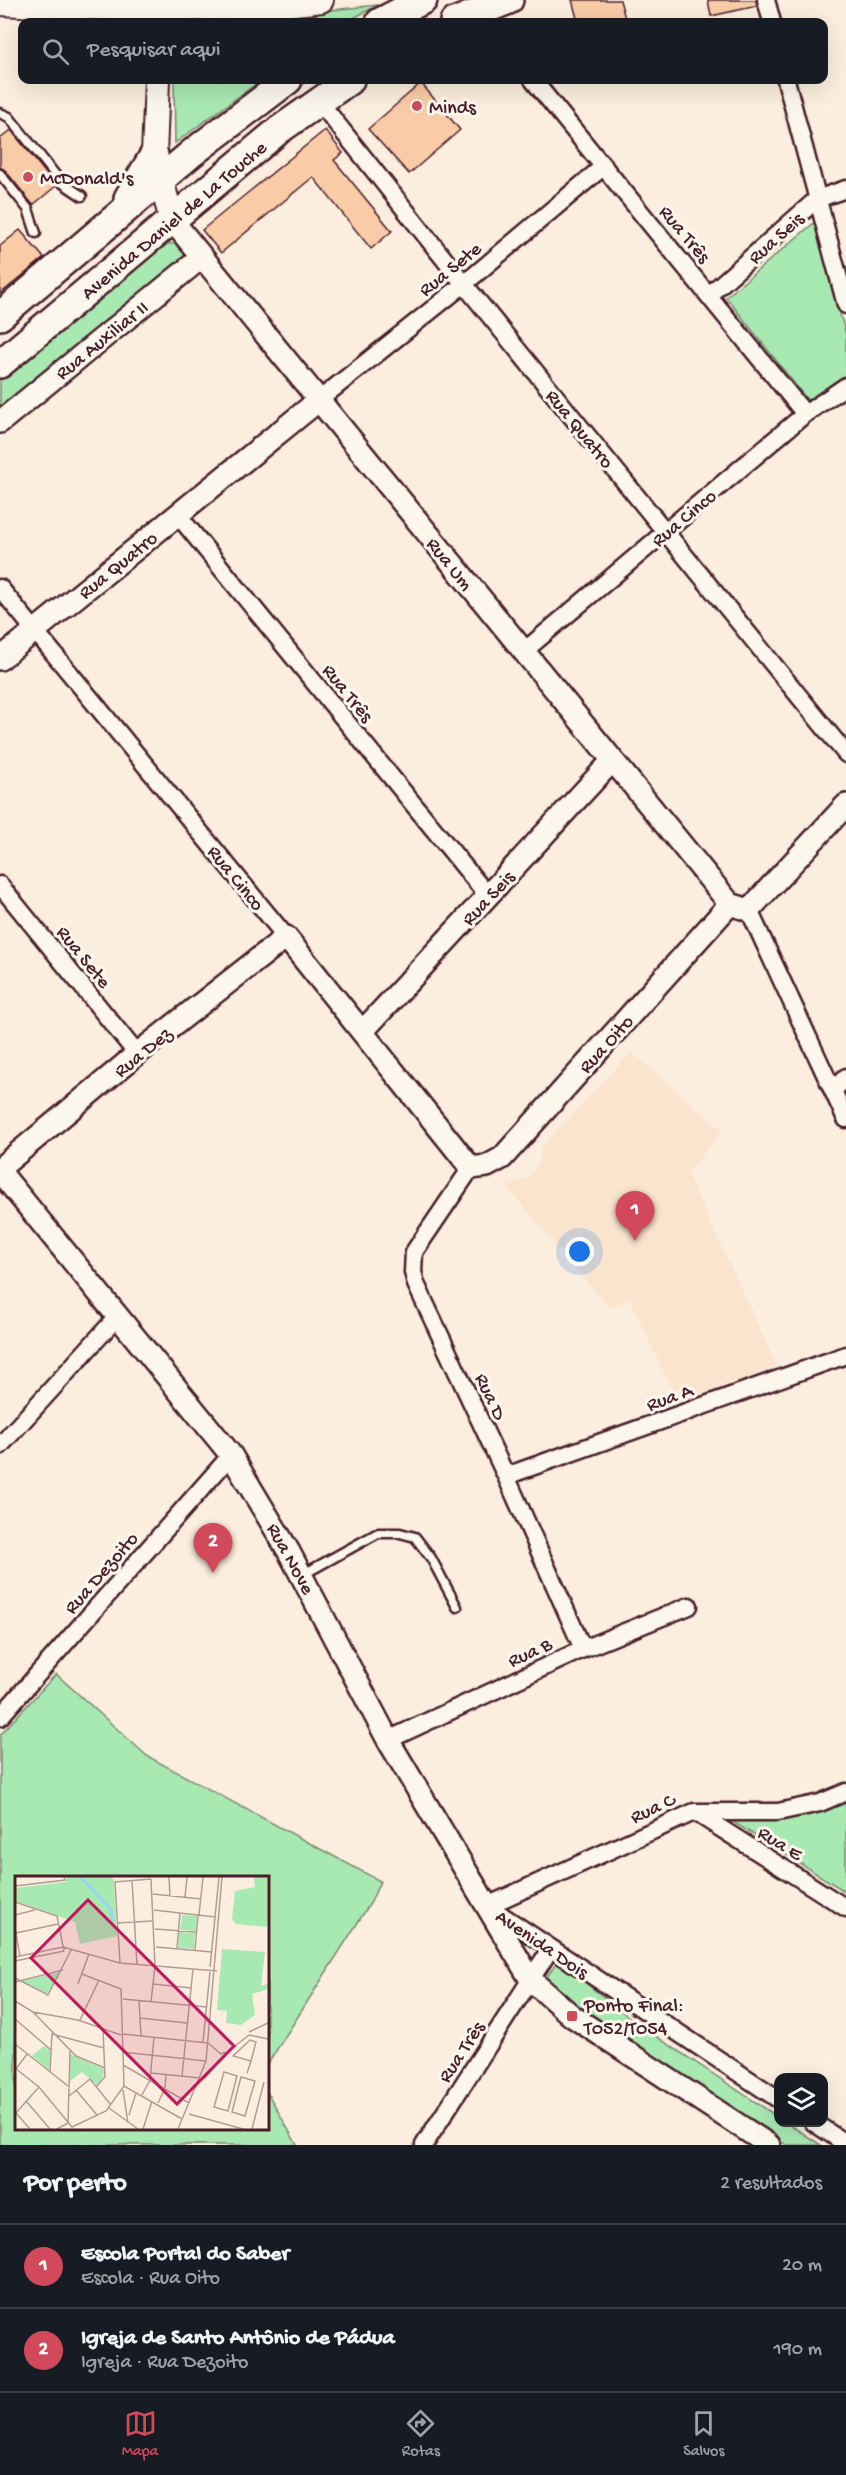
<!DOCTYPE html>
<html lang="pt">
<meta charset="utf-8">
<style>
body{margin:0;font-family:"Gochi Hand",sans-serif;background:#20242c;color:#f1f3f6}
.controls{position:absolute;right:18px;bottom:18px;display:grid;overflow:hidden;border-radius:12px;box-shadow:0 6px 24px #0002}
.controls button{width:54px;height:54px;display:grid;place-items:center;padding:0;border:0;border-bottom:2px solid #363941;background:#171b24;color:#f1f3f6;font:30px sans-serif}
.you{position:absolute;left:580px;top:1252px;width:21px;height:21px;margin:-15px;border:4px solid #fff;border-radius:50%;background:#1a73e8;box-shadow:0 0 0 9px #1a73e833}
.badge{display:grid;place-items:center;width:39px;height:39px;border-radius:50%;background:#d1495b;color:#fff;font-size:20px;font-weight:700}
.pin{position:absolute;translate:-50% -50px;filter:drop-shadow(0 2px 3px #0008)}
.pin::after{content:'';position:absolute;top:32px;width:21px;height:18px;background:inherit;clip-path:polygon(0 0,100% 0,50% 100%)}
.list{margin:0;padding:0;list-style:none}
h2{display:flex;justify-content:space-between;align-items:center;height:78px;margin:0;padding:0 24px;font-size:26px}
h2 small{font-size:20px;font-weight:400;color:#9ea1a6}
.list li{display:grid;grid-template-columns:39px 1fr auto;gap:18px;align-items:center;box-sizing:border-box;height:84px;padding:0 24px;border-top:2px solid #363941}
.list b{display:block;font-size:22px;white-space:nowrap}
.list p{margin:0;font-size:20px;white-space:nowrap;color:#9ea1a6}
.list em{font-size:20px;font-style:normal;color:#9ea1a6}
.icon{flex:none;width:33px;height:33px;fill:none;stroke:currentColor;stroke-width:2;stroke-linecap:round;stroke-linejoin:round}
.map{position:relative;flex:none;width:846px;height:2145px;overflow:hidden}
.search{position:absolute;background:#171b24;box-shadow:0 6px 24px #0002;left:18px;right:18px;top:18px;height:66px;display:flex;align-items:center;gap:15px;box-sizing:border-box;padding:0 21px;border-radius:12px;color:#9ea1a6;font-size:22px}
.sheet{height:246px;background:#171b24}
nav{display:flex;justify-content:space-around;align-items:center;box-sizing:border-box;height:84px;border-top:2px solid #363941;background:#171b24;font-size:16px;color:#9ea1a6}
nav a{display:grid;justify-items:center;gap:3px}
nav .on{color:#d1495b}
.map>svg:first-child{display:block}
.built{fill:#fae4ce}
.green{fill:#a8e9b2;stroke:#79846e;stroke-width:1.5}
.building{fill:#f9cba7;stroke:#4a1f2b;stroke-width:1.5}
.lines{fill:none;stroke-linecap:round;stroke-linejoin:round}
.service-casing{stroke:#4a1f2b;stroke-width:13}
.minor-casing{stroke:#4a1f2b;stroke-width:21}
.tertiary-casing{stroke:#4a1f2b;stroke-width:26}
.secondary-casing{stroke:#4a1f2b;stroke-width:28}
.primary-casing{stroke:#4a1f2b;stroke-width:32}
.service{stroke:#fbf7ec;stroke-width:8}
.minor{stroke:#fbf7ec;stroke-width:16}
.tertiary{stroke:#fbf7ec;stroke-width:21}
.secondary{stroke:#fbf7ec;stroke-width:24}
.primary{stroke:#fbf7ec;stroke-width:27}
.poi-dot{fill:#d1495b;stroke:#fbf7ec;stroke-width:2}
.labels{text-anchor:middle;stroke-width:6;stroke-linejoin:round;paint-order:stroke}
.poi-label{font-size:20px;fill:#4a1f2b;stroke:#fbf7ec;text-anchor:start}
.street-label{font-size:20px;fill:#4a1f2b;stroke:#fbf7ec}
.inset-river{fill:none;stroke:#93d6f5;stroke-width:3}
.inset-road{fill:none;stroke:#b49b96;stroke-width:1.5}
.view{fill:#c2185b;fill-opacity:0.15;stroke:#c2185b;stroke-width:3}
.inset-edge{fill:none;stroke:#4a1f2b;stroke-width:3}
</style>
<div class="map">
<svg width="846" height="2145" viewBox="0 0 846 2145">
<rect width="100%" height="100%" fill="#fbeede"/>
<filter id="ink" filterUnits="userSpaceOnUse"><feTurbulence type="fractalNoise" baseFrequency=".0167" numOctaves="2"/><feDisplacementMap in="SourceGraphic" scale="12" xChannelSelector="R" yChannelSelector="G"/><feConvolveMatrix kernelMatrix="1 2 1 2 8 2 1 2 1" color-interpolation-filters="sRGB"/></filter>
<g filter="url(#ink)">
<path class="built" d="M631,1052l92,79 -36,42 90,193 -98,39 -50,-107 -20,10 -105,-124 12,-1 13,-6 11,-16v-12z"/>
<path class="green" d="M378,5l-32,17h-184l-5,-5 165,-6z
M174,80h87l-86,63z
M815,222l31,113v39l-37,28 -83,-105z
M160,243l15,1 12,13 -187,155v-36z
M56,1674l91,82 233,125 -9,21 -104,163v-187h-251v250h251v-36l30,53h-297v-410z
M846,1800v92l-121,-75z
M558,1961l81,64 139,92v5l9,1 34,22h-35l-208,-133 -32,-34z"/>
<path class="building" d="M572,0h48l6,22h-48z
M708,0h48l1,6 -46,10z
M421,83l39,47 -51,44 -41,-45z
M11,130l45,56 -23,19 -28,-35 -5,-3v-28z
M325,130l18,23 -9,7 58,71 -21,18 -58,-72 -92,76 -19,-23z
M20,230l24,28 -44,36v-48z"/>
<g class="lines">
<g class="service-casing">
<path id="service" d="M0,113l9,4 52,65 21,14
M0,174l28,35 8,24
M302,1575l76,-42h22l15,4 16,21 26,49"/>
</g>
<g class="minor-casing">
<path id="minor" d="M766,0l6,22
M533,80l272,334
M786,80l60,225
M318,100l146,184 382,470
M710,294l107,-95 29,-10
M319,400l145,-116 140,-118
M178,515l310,381
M0,588l286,349
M523,652l282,-238 41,-28
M0,885l137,169
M749,910l97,209
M833,1091l13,-14
M471,1168l-57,84 -1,20 3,12 90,192 77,173
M0,1446l118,-130
M506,1476l340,-121
M0,1717l231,-262
M388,1740l195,-91 106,-43
M695,1812l151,96
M487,1906l207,-94h84l42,-9 26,-11
M489,1907l289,192
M813,2122l33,22
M424,2145l127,-197"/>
</g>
<g class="tertiary-casing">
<path id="tertiary" d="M172,220l558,684
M0,422l202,-165
M0,659l319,-259
M730,904l19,6 97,-105
M362,1032l250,-271
M0,1168l137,-114 149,-117 185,231 16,-2 15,-8 228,-254
M0,1172l231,283 58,97 99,188 143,240 41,36 197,129"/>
</g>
<g class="secondary-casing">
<path id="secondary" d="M0,3c107,6 215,11 321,-3
M157,80l-3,75 18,65"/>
</g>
<g class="primary-casing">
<path id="primary" d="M380,22l43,-22
M454,22l55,-22
M128,198l26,-43
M0,316l192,-163 96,-73
M0,364l279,-234 71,-50"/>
</g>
<use href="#service" class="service"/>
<use href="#minor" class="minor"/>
<use href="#tertiary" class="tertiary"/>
<use href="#secondary" class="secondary"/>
<use href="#primary" class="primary"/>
</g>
</g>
<g class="poi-dot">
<circle cx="417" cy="106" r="6"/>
<circle cx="28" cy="177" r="6"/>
<rect x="566" y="2010" width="12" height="12" rx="3"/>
</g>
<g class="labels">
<g class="poi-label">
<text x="429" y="113">Minds</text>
<text x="40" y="184">McDonald's</text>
<text x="584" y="2011">Ponto Final:<tspan x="584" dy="23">T052/T054</tspan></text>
</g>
<g class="street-label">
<text transform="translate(173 219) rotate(-40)" y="7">Avenida Daniel de La Touche</text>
<text transform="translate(686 233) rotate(50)" y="7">Rua Três</text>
<text transform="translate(775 237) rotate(-42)" y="7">Rua Seis</text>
<text transform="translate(449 268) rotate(-39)" y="7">Rua Sete</text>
<text transform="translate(101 339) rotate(-39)" y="7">Rua Auxiliar II</text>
<text transform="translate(581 428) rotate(51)" y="7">Rua Quatro</text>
<text transform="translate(683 517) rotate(-40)" y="7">Rua Cinco</text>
<text transform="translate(451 563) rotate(51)" y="7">Rua Um</text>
<text transform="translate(117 564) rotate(-39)" y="7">Rua Quatro</text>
<text transform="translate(349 692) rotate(51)" y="7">Rua Três</text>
<text transform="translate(237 877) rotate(51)" y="7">Rua Cinco</text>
<text transform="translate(487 897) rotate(-47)" y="7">Rua Seis</text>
<text transform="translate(85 956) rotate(51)" y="7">Rua Sete</text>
<text transform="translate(605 1043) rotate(-48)" y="7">Rua Oito</text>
<text transform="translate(142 1051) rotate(-39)" y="7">Rua Dez</text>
<text transform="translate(492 1396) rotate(65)" y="7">Rua D</text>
<text transform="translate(669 1396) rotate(-20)" y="7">Rua A</text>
<text transform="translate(292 1558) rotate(61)" y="7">Rua Nove</text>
<text transform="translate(100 1572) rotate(-49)" y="7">Rua Dezoito</text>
<text transform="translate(529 1651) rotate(-25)" y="7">Rua B</text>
<text transform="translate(652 1807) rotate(-25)" y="7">Rua C</text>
<text transform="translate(781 1842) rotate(32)" y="7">Rua E</text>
<text transform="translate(543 1943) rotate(34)" y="7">Avenida Dois</text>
<text transform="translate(460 2051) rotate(-57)" y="7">Rua Três</text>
</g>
</g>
<g transform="translate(15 1876)">
<rect width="254" height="254" fill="#fbeede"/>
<path d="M51,1h45l3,3 3,56 -37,8 -5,-22 -60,-21v-13l51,-6zM239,1h14v50l-32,-3 -4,-5 3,-28 20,-4zM167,39l15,1 -1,15 -16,-1zM164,56l16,1 -1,16 -16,-1zM207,73l43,3 -4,34 7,-2v5l-16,5 3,21 -14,10 -15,-2 1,-12 -10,-1zM46,96l-13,22 -27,-13zM29,170l7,5 -2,19 -17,-14zM55,178l34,15 -1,10 -6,6 -15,-13 -13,10z" fill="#a8e9b2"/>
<path class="inset-river" d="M66,1l30,33 2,11"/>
<path class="inset-road" d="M154,1l1,19M117,4l5,85M0,10l50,-6 -1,-3M138,18l48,5M170,21l2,-20M0,26l42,14 7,35M139,34l61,7M0,39l20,-5M184,39l4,-38M102,47l35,-2M0,53l5,27M140,53l41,3M1,57l42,-9M141,71l56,5M162,72l3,-35M180,74l3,-35M0,81l48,-10 57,16 97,8M0,85l49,-10M105,87l-5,-81 36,-3M195,91l9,-90M67,98l39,15 3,97M0,102l33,17 23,-45M0,106l48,-12M63,108l11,-30M138,108l38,4M108,123l84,8M0,125l18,11 45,8 43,15M124,125l2,35M136,126l4,-36 -4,-87M18,136l43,44 29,12M125,142l47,5M0,143l36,31M65,144l19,-40M234,156l19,-9M108,158l85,9M234,159l19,4M188,166l7,-70M193,167l13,11 4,-2M0,168l53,42M107,176l84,9M108,189l66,38M0,192l24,19 33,40 34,-16 18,-25 58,33M1,193l11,-15M35,196l2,-38 52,14M209,196l13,4 -9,35 -14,-4zM136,197l49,5M232,197l4,-12 5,-19 -6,-2 -17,16 18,5M167,200l11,-107M226,201l14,4 -10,35 -13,-4zM189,203l20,-24 25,-20M81,211l9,-10 -2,-48M61,214l21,25M108,214l5,33M127,219l8,-15 4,-43M53,221l22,-18 21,26M11,225l24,28M143,227l7,-15 1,-13M94,232l29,21M1,237l14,16M0,238l24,-27M174,238l54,15M114,239l7,-22M42,253l11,-6 2,-72M128,253l9,-28M163,253l28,-68 16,-184M237,253l12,-47"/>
<path class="view" d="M73,24l146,146 -57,58 -146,-146z"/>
<rect width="254" height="254" class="inset-edge"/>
</g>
</svg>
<div class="controls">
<button><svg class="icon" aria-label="layers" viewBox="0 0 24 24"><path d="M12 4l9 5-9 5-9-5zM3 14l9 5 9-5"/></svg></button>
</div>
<div class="you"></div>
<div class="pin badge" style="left:635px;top:1241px">1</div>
<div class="pin badge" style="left:213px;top:1573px">2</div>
<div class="search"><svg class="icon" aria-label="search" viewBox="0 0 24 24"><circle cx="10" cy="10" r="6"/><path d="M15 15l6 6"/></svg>Pesquisar aqui</div>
</div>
<section class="sheet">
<h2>Por perto<small>2 resultados</small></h2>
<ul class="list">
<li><span class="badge">1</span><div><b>Escola Portal do Saber</b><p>Escola · Rua Oito</p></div><em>20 m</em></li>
<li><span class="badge">2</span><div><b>Igreja de Santo Antônio de Pádua</b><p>Igreja · Rua Dezoito</p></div><em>190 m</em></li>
</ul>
</section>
<nav>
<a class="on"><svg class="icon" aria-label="map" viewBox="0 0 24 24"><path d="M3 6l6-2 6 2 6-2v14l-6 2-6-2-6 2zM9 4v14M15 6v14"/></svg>Mapa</a>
<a><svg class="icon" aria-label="directions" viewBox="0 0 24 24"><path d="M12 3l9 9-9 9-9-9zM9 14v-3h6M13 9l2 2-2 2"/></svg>Rotas</a>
<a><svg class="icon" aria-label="saved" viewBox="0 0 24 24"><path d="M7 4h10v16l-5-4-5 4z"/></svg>Salvos</a>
</nav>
